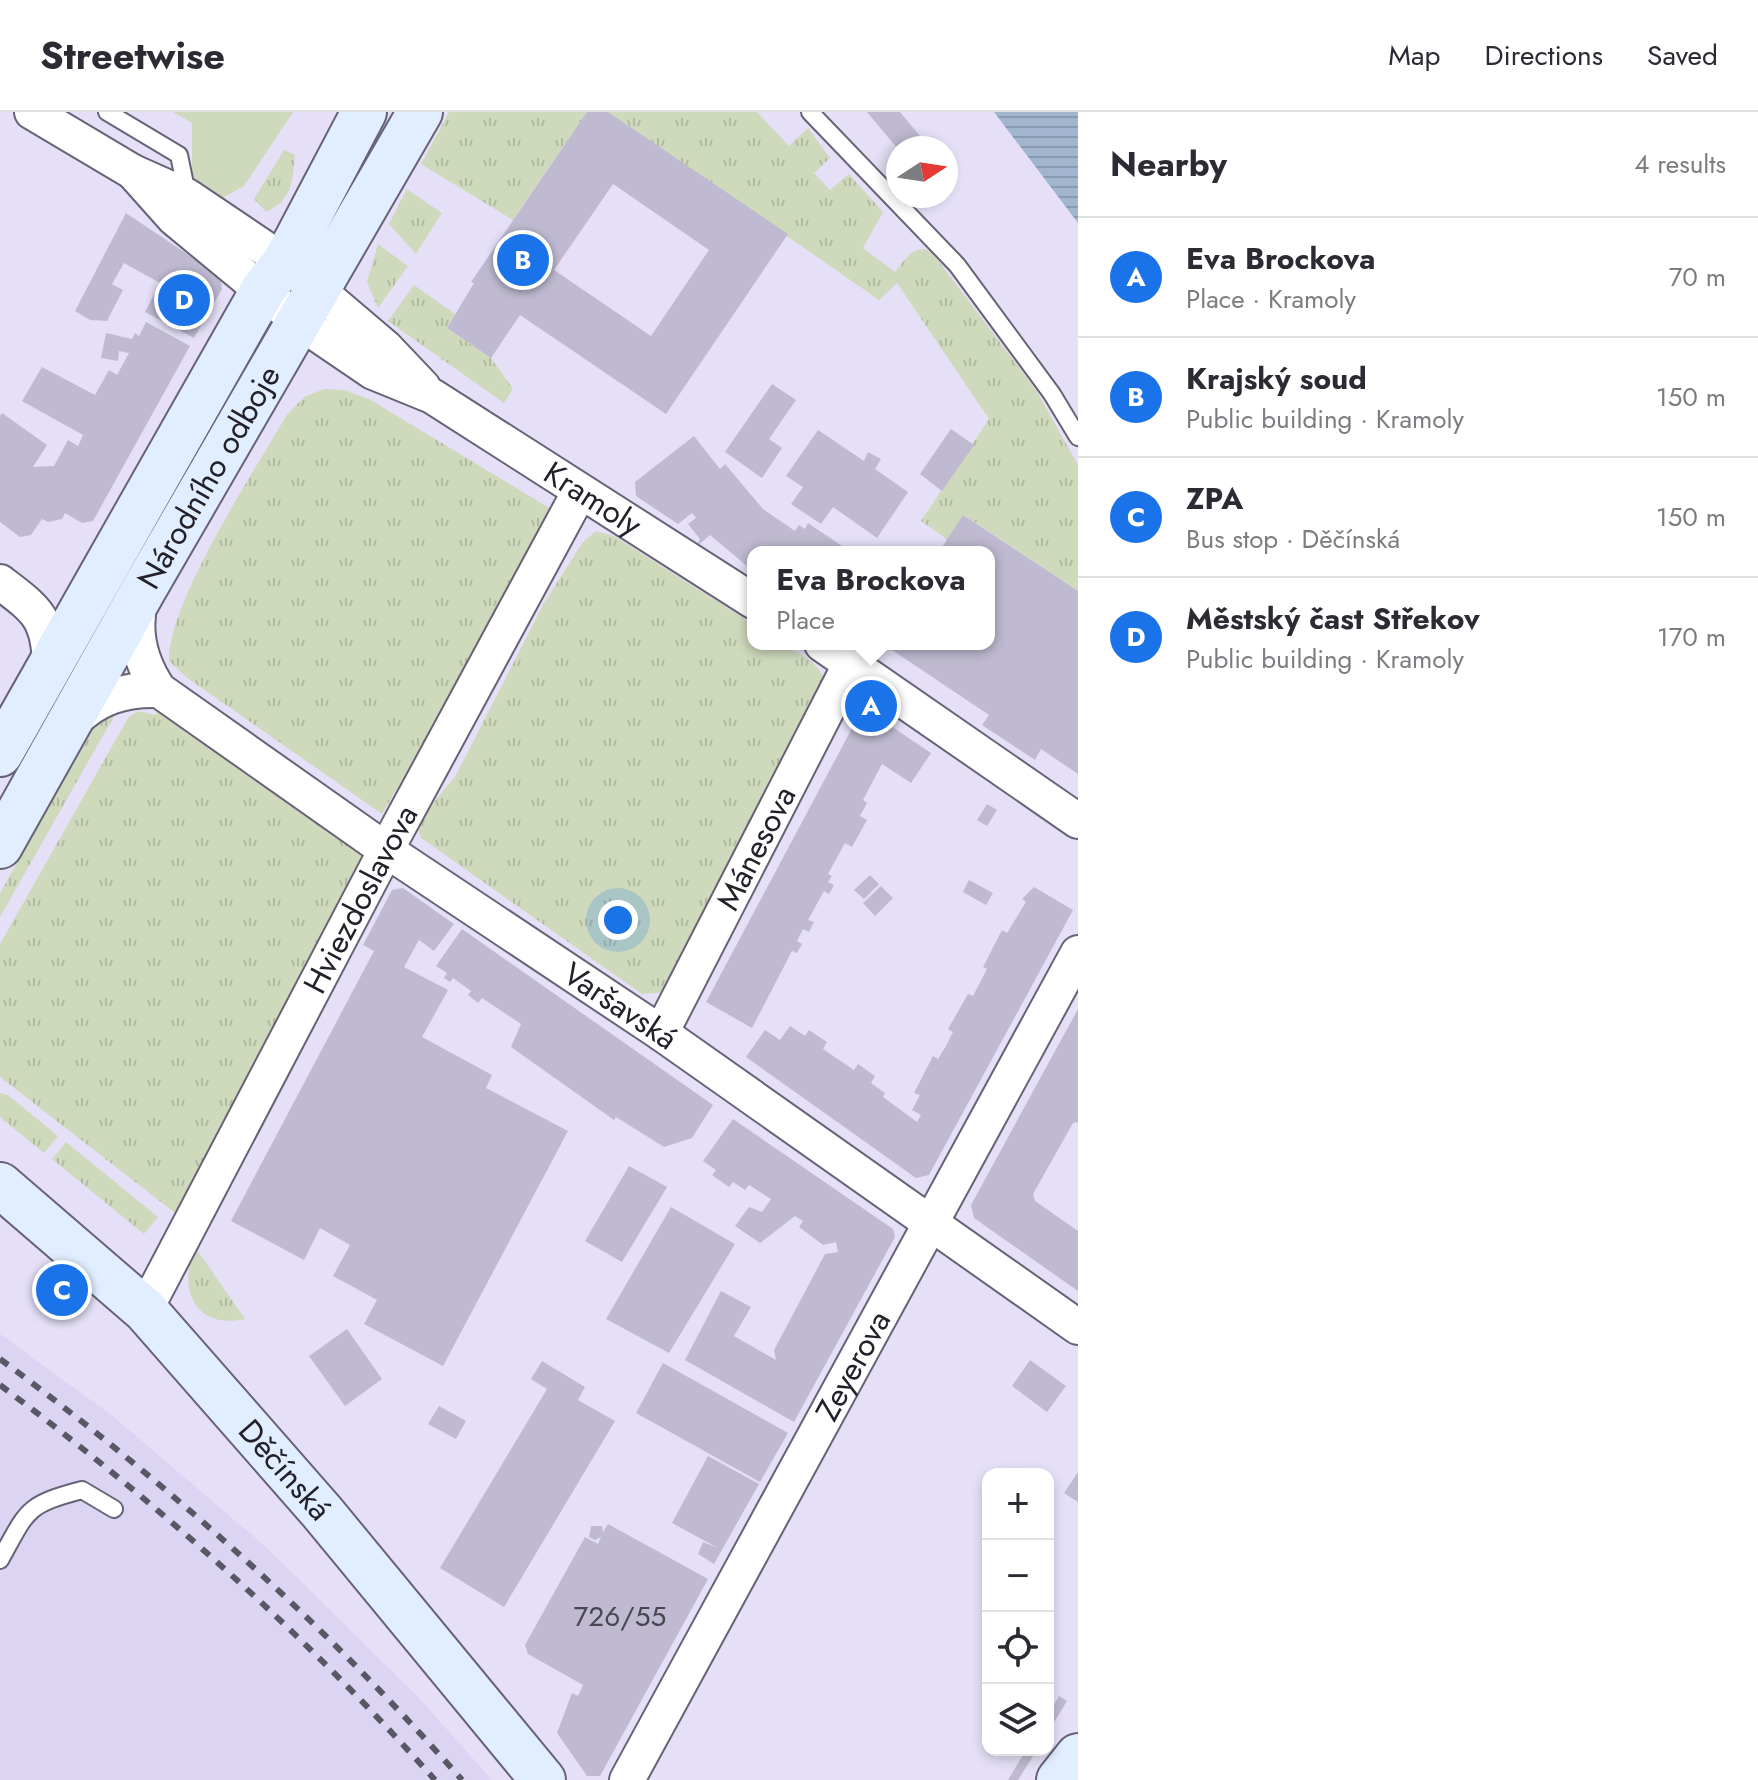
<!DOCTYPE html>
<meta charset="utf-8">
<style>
body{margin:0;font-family:Jost,sans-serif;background:#f7f7f7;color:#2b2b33}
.controls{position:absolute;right:24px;bottom:24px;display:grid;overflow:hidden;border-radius:16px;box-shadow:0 4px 12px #0003}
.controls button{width:72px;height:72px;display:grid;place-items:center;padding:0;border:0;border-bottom:2px solid #e1e1e2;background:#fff;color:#2b2b33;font:40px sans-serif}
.compass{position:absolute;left:886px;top:24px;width:72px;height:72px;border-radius:50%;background:#fff;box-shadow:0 4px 12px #0003;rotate:78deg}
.you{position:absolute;left:618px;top:808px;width:28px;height:28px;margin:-20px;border:6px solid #fff;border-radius:50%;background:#1a73e8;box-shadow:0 0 0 12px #1a73e833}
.badge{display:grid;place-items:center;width:52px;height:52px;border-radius:50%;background:#1a73e8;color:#fff;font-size:26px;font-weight:700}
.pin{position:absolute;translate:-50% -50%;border:4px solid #fff;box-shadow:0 2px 8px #0006}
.popup{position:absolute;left:747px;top:434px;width:248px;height:104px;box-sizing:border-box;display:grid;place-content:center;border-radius:16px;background:#fff;filter:drop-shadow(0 2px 6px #0005);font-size:26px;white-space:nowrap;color:#7c7c81}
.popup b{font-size:30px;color:#2b2b33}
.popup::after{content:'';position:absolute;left:50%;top:100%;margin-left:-16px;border:16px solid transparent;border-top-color:#fff}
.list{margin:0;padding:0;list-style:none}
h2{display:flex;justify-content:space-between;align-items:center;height:104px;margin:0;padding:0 32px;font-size:34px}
h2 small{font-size:26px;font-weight:400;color:#7c7c81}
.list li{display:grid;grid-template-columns:52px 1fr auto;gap:24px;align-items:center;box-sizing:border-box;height:120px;padding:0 32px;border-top:2px solid #e1e1e2}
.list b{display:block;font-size:30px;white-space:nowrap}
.list p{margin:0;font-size:26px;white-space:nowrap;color:#7c7c81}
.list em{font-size:26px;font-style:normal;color:#7c7c81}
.icon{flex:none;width:44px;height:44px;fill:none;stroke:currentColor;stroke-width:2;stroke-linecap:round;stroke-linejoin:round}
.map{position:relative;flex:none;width:1078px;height:1668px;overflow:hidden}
header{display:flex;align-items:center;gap:48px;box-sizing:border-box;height:112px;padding:0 40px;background:#fff;border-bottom:2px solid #e1e1e2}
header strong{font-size:38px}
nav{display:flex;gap:44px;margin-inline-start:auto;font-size:28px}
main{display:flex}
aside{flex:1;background:#fff}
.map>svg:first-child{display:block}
.built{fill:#dbd4f3}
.grass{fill:url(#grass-tufts)}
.green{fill:#cfdabd}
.water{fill:url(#water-rules)}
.building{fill:#bfbad1;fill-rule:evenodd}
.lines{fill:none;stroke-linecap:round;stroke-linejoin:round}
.lane-casing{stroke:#676276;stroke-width:20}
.street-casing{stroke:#676276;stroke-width:38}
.secondary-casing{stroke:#676276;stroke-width:48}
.lane{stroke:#fff;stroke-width:16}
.street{stroke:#fff;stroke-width:34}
.secondary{stroke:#e1eeff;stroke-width:44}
.rail{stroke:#595763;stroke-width:6;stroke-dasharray:10 10;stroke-linecap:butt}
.labels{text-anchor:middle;stroke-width:6;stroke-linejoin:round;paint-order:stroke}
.number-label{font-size:28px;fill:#494652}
.street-label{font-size:32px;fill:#222028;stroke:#f2effd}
</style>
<header>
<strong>Streetwise</strong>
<nav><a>Map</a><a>Directions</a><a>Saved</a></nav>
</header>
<main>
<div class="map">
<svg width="1078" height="1668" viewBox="0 0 1078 1668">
<defs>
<pattern id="grass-tufts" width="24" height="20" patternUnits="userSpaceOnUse" patternTransform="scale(2)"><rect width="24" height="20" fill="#cfdabd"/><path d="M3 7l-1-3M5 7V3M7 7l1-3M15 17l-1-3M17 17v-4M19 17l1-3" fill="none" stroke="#b1bba2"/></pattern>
<pattern id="water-rules" width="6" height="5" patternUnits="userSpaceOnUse" patternTransform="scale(2)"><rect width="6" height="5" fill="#a1b5ce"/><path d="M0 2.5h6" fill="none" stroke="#8a9bb1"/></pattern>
</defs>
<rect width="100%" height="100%" fill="#e5e0f7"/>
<path class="built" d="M0,1222l114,83 153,131 151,149 74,83h-492z"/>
<path class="grass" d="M449,0h138l-74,108 -92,-56z
M608,0h149l32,34 19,-18 22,30 -16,15 16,17 19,-16 34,38 -20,36 32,24c11,-13 18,-28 36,-21l105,139 42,75v126l-114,-76 -16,25 -27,-19 68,-102 -92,-136 -18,17z
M284,38l11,5c-3,27 -2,44 -29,57l-12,-13z
M407,77l35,24 -26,41 -27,-30z
M378,132l30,22 -30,42 -11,-26z
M414,173l41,29 -8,14 44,30 22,31 -9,14 -116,-82z
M324,277l20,1 25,9 182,110 -97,185 -72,120 -196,-137 -17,-16c-2,-57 86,-191 117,-245l18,-19z
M596,419l18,5 139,88v20c30,0 62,8 74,41l-159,307 -26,2 -221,-156 -3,-7 6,-18 31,-36 89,-174 39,-61z
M121,592l-121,213v-24l100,-176z
M160,596l201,141 8,10 -190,357 -179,-139v-133l128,-226 10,-7 17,4z
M0,981l8,2 50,41 -14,17 -44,-36z
M66,1030l92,75 -14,17 -92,-75z
M195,1135l50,72c-50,11 -68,-30 -50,-72z"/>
<path class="green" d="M173,0h120l-49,74 -29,16 -23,-15v-64z"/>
<path class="water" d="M994,0h84v111z"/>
<path class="building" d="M587,0h21l180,122 -122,180 -146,-99 -29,43 -44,-30 27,-45 -3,-1zM613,72l96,66 -58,86 -97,-66z
M867,0h33l30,36h-33z
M126,101l94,63 2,13 -28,49 -49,-26 15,-29 -36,-20 -12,21 11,6 -16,31 -17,-1 -15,-9z
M146,210l44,24 -97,175 -11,2 -17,-10 -3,6 -14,3 -6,-3 -11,16 -11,2 -20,-15v-106l2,-3 45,32 -14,22 21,-1 14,-26 10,6 5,-11 -61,-34 20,-34 53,28 14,-25 8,5 12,-22 -10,-2 -1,10 -17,-3 5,-25 26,6 3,-6 4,3z
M772,272l24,16 -27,39 13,9 -20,30 -37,-26z
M951,317l23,16 -32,46 -22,-17z
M818,318l46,31 4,-9 13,7 -6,10 33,23 -31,46 -44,-31 -12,17 -30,-20 12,-17 -17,-11z
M694,324l26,33 5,-5 38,45 32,22 4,-6 6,4 3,-6 43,29h-98v19l-43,-36 -14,12 4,-8 -12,-15 8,-6 -4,-5 -14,11 -42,-28 -1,-14z
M963,403l115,76v183l-37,-25 -6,11 -53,-35 7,-10 -106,-71h106v-92h-50z
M867,598l64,43 -20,30 -29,-19 -19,36 4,3 -7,13 7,4 -15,27 -7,-4 -17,31 4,2 -4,6 6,3 -5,9 -5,-3 -16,29 6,2 -5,10 -6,-3 -6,12 5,3 -5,9 -5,-2 -40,77 -46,-26 152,-285z
M987,692l10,6 -10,16 -10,-6z
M870,763l9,9 -15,15 -10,-9z
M969,768l24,13 -7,12 -23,-13z
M881,774l12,12 -18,18 -12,-13z
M1034,775l39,23 -144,265 -13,3 -170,-121 19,-27 15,10 10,-14 15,10 4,-6 18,12 -4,7 31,21 4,-6 17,12 -4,7 14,10 -2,4 34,25 4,-7 -9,-5 8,-15 -6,-2 19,-37 5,3 8,-13 7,-14 -5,-3 20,-35 5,2 14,-27 -4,-2 19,-37 5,3 19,-31 -4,-3z
M403,776l51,36 -20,27 -15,-11 -15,27 44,23 -26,47 70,38 -6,13 82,43 -125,235 -79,-42 13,-24 -44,-24 17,-31 -30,-17 -16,32 -73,-39 143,-270 -11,-6 29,-55z
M462,817l251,176 -21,33 -28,9 -48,-30 -2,3 -103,-73 10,-23 -39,-26 -4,5 -10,-8 3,-4 -18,-13 -3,4 -6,-4 3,-5 -11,-7z
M1078,897v113l-5,1 -40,71 2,7 43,30v60l-104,-73 -3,-13z
M733,1007l160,110 2,8 -101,185 -109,-62 36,-69 30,16 -17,29 42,24 -2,-10 51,-96 13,-2 -2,-10 -13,3 -24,-18 4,-6 -8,-5 -35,27 -25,-17 14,-19 13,5 9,-13 -22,-14 -4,5 -12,-8 -4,5 -17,-12 4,-5 -13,-9z
M629,1054l38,21 -45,75 -37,-21z
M671,1095l64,37 -66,109 -63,-34z
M347,1217l35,50 -37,27 -36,-50z
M1030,1248l36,26 -19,26 -35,-26z
M542,1249l43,26 -7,13 37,21 -111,186 -64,-39 107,-179 -16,-10z
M663,1251l125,70 -28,49 -124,-69z
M439,1294l27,15 -10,18 -28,-15z
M708,1344l51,28 -45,80 -16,-10 5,-12 15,6 -46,-25z
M1078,1360v30l-14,-9z
M608,1412l100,55 -108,197h-13l-30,-43 15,-40 6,3 5,-11 -55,-31 -3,-9 60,-108 13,7 3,-7 -6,3 -6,-3 2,-11h11l1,6z
M1059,1584l8,5 -19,31v-17z
M1026,1638h11l-19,30h-10z"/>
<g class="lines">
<g class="lane-casing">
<path id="lane" d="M107,0l72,43 8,39
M810,0l147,153 95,129 26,43
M0,1448c28,-50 25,-55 82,-70l32,19"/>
</g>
<g class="street-casing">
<g id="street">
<path d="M32,0l101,60 54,24 98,66 101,86 37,39"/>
<path id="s1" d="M133,60l41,46 127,105 72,49 59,24 321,205"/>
<path d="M0,470c37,28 49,36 50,84"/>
<path id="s2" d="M141,486c-9,33 -1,64 18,92l227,160 275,183 417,294"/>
<path d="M822,532l256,177"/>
<path d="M73,610c24,-25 52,-33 86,-32"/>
<path id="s3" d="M661,921l190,-370"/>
<path id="s4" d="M145,1198l241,-460 194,-359"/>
<path id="s5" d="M627,1668l451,-827"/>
</g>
</g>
<g class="secondary-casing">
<g id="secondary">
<path d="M0,642l263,-464 22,-28 79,-150"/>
<path id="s6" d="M0,734l144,-257 276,-477"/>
<path id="s7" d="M0,1073l145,125 177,202 221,268"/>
<path d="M1059,1668l19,-24"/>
</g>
</g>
<use href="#lane" class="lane"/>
<use href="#street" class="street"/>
<use href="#secondary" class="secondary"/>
<path class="rail" d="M0,1247c169,125 323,263 462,421
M0,1273c158,118 304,248 435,395"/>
</g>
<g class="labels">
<g class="number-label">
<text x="620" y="1514">726/55</text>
</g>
<g class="street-label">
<text dy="11" stroke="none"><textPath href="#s6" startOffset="424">Národního odboje</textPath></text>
<text dy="11" stroke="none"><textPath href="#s1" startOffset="568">Kramoly</textPath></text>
<text dy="11" stroke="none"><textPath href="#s3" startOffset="208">Mánesova</textPath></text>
<text dy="11" stroke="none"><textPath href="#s4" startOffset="464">Hviezdoslavova</textPath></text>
<text dy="11" stroke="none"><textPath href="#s2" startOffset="656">Varšavská</textPath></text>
<text dy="11" stroke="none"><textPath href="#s5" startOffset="472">Zeyerova</textPath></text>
<text dy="11" stroke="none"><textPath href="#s7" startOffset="404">Děčínská</textPath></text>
</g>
</g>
</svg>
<div class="controls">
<button>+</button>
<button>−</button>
<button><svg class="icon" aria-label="locate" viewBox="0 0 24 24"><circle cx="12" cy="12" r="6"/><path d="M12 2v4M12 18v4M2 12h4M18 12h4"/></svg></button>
<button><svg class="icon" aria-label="layers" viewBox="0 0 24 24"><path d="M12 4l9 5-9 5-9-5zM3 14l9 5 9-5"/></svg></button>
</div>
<svg class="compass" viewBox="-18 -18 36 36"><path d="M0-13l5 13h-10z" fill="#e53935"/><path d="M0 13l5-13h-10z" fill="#7c7c81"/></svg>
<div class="you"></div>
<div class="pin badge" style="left:871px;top:594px">A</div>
<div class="popup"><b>Eva Brockova</b>Place</div>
<div class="pin badge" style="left:523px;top:148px">B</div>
<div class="pin badge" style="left:62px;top:1178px">C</div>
<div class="pin badge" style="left:184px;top:188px">D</div>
</div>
<aside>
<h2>Nearby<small>4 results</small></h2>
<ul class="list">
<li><span class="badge">A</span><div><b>Eva Brockova</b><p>Place · Kramoly</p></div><em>70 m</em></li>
<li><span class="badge">B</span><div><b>Krajský soud</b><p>Public building · Kramoly</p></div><em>150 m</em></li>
<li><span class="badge">C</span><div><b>ZPA</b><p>Bus stop · Děčínská</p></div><em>150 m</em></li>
<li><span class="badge">D</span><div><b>Městský čast Střekov</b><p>Public building · Kramoly</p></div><em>170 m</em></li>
</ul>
</aside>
</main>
